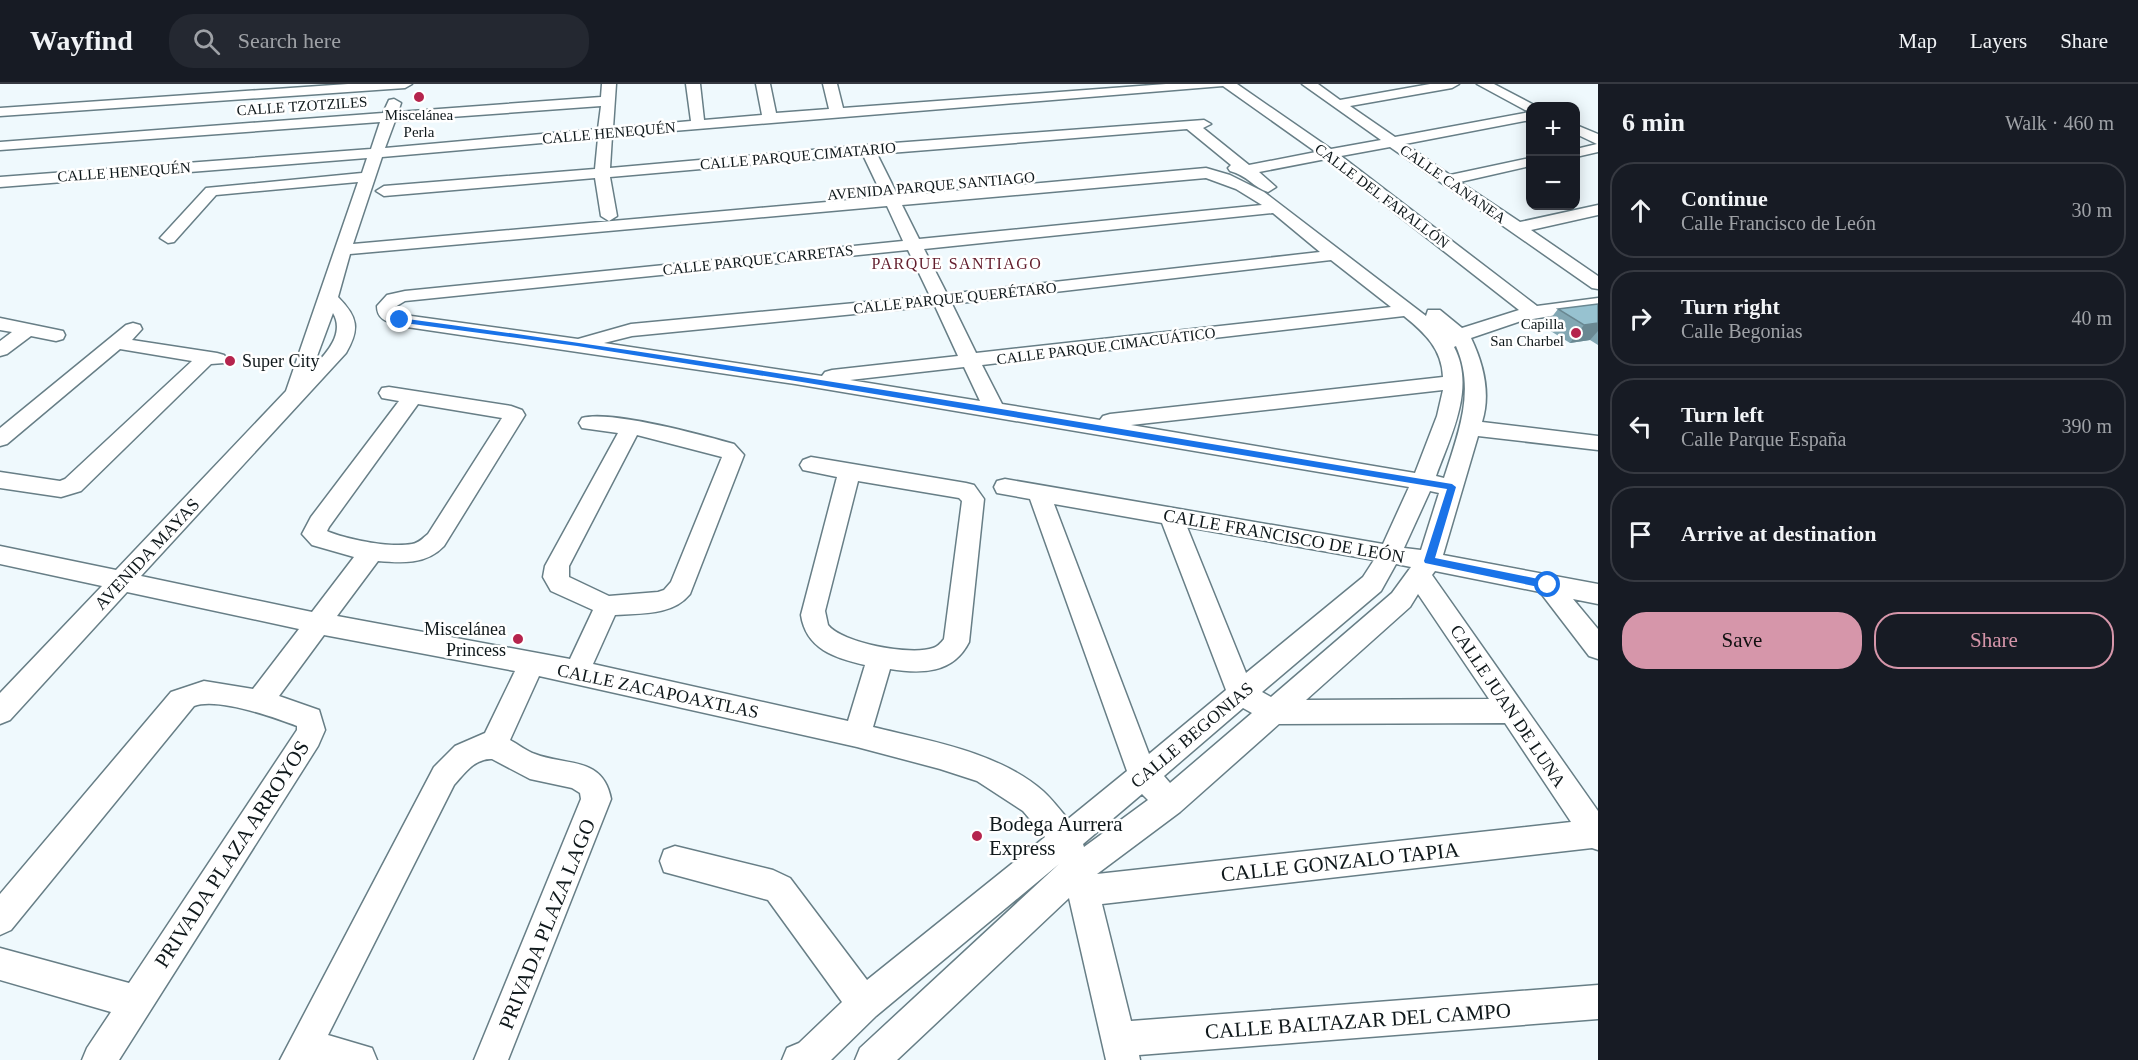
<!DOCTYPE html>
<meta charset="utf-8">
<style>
body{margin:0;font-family:"Times New Roman",serif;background:#242831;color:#f1f3f6}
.controls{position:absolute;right:18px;top:18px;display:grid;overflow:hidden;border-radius:12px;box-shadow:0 3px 15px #0003}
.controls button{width:54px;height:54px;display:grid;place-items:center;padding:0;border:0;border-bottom:2px solid #363941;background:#171b24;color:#f1f3f6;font:30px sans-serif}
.stop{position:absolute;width:18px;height:18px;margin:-14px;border:4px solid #1a73e8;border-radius:50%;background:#fff}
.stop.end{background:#1a73e8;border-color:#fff;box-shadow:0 2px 6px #0008}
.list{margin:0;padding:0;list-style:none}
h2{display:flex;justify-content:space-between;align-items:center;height:78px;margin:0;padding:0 24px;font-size:26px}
h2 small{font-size:20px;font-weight:400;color:#9ea1a6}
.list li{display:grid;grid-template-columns:39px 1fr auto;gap:18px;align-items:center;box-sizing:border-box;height:96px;margin:0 12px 12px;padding:0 12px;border:2px solid #363941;border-radius:24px}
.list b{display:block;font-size:22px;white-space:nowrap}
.list p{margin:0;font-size:20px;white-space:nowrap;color:#9ea1a6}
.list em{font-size:20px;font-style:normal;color:#9ea1a6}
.actions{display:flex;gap:12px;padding:18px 24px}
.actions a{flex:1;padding:14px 0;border:2px solid #d696aa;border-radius:24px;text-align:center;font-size:21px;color:#d696aa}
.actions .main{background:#d696aa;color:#111}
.icon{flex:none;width:33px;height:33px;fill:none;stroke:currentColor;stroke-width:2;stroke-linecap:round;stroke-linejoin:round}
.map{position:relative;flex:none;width:1598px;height:976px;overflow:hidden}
header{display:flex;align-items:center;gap:36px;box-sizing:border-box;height:84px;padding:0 30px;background:#171b24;border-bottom:2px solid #363941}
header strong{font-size:28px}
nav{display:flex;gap:33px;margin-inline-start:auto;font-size:21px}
.search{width:420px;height:54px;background:#242831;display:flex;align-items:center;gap:15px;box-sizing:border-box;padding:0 21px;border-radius:24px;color:#9ea1a6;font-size:22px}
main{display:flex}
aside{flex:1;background:#171b24}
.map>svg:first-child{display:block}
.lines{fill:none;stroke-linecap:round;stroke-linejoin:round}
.minor-casing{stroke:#677e86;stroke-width:3}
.minor{fill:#fff;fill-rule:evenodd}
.wall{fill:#82a7b3}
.shaded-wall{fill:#6a8892}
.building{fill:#97c2d0;stroke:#6a8892;stroke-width:1.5}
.route{fill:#1a73e8}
.poi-dot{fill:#b5244d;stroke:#fff;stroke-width:2}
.labels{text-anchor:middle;stroke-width:5;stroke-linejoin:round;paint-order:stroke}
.far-street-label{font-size:15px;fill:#0f181b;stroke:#fff}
.far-poi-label{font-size:15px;fill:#0f181b;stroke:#fff}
.far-neighbourhood-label{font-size:16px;letter-spacing:1.5px;fill:#611c2c;stroke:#fff}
.poi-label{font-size:18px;fill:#0f181b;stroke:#fff;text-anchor:start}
.street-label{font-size:18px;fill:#0f181b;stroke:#fff}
.near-poi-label{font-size:21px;fill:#0f181b;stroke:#fff;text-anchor:start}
.near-street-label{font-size:21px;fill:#0f181b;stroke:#fff}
</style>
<header>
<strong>Wayfind</strong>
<div class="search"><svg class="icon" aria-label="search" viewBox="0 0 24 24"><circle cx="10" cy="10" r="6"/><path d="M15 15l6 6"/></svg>Search here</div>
<nav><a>Map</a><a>Layers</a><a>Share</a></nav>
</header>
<main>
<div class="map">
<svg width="1598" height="976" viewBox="0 0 1598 976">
<rect width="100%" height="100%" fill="#eff9fd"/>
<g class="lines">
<g class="minor-casing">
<path id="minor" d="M348,0h64l-7,4 -405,28v-8z
M602,0h14l-3,44 78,-7 -5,-37h14l4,36 58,-5 -6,-31h14l6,29 53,-4 -6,-25h14l6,24 323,-24h71l94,65 50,-9 -79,-56h16l22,16 90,-16h29l-7,4 -102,18 45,31 135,-25v8l-125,24 45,31 80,-17v8l-70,16 60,40 78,-17v10l-67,15 67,46v13l-6,-1 -202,-141 -49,9 196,150 61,-8v10l-77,13 -50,17c12,25 20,56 11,84l116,14v14l-120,-14 -35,119 155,29v20l-25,-5 25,30v30l-9,-3 -49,-64 -105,-21 -3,4 166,236v39l-6,-2 -490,56 29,117 467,-36v34l-459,36 1,5h-34l-37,-162 -172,162h-42l5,-12 199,-184 -183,152 -45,44h-49l5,-12 12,-5 43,-41 -74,-102 -104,-28 -4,-11 4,-11 11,-4 98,24 17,8 77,102 178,-143 -22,-26 -46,-30 -37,-12 -83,-22 -318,-71 -29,64c8,4 16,11 25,14 31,12 68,2 76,45l-103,261h-34l107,-261 -1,-6 -8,-5 -42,-9 -38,-20c-17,-1 -28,15 -38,26l-126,250 44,13 5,12h-97l154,-293 21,-21 30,-13 30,-62 -191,-36 -45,61 40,14 6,20 -7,16 -199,314h-37l5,-12 24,-36 -111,-32v-32l129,35 168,-253v-4c-24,-9 -80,-29 -103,-20l-183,224 -11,5v-41l171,-202 33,-11 49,8 46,-60 -172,-37 -117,128 -10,4v-31l102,-107 -102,-22v-18l116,24 170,-179 72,-209 -142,13 -42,47 -6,1 -8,-5 46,-50 156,-15 5,-15 -367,29v-10l371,-28 9,-27 -380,28v-8l383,-29 6,-13 5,-1 7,4 -3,9 203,-15zM1223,2l93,66 -67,13 -46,-37 8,-4 -7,-4 -337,25 -257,23 2,-32zM601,22l-3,23 -213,19 10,-27zM1187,45l44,36 -3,3 2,3c17,4 24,17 38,21l8,-5 -17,-15 67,-13 193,151 -57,18 -22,-18h-12l-2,6 -162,-124 -34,-17 -24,-7 -308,28 -21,-42zM598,54l-3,31 -211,17 -8,5 8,5 211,-18 6,38 8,5 8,-5 -7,-39 253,-22 20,42 -530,47 29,-87zM1206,94l30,11 26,16 -343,34 -17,-34zM887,122l16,35 -498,50 -18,4 -10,11c0,14 11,16 23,20l395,58 614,103 -26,57 -378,-65 -8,2 -3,6 3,6 33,6 97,272 -59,48c-8,-9 -16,-20 -25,-28 -45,-39 -113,-50 -170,-64l17,-58c31,5 63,5 79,-27l15,-143 -10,-14 -8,-2 -155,-26 -8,3 -3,5 3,5 34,7 -36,138c5,34 34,43 64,50l-17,56 -255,-57 22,-49c26,-2 57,1 75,-21l54,-139 -10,-11c-32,-9 -124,-34 -152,-26l-3,5 3,5 36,5 -73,133 -2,11 8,14 42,19 -23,49 -233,-43 41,-55c24,2 48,4 66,-15l81,-131 -3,-5 -11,-4 -122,-19 -7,1 -3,5 3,5 17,3 -88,116 -9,17 10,11 42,12 -42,55 -171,-36 205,-223c14,-24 12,-36 -8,-56l12,-43zM1273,129l47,39 -373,42 -23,-45zM908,166l22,46 -299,28 -53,15 -174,-24 -9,-4v-4l10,-6zM1331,176l60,47 -415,46 -24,-49zM935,222l23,50 -126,14 -7,2 -3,4 -218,-33 28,-7zM333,229c12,20 -6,40 -20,54zM1404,232c21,17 38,33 39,61l-333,37 -7,2 -3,4 -98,-16 -20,-39zM1456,262c20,45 2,88 -12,132l-8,-2c14,-39 40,-88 18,-129zM964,283l16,34 -130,-21zM1443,306l-6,26 -22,57 -284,-48zM418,320l84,14 -74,116c-5,4 -9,9 -16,10 -22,4 -62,-4 -83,-12l-2,-1 2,-4zM637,351l85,22 -51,125 -7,8 -6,2 -49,4 -40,-19v-11zM858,397l101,17 3,3 -18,138c-3,4 -7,8 -11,9 -22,8 -91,-5 -105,-23l-3,-14zM1430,407l9,2 -18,57 -17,-2zM1054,420l108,19 64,167 -77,64zM1187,443l187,33 -11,17 -117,96zM1396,480l15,3 -19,26 -121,104 -9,-5 119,-101zM1418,510l71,105 -183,1 104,-93zM1243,624l9,5 -82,70 -6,-7zM1505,639l66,99 -474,52 83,-62 99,-88zM1142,710l6,6 -64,47 -1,-3z
M1477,0h17l42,22h-6v5l-5,-1z
M1576,41l22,9v18l-22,5v-8l21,-5 -21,-10z
M0,234l63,13 2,4 -2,4 -7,2 -25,-5 -24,18 -7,2v-15l12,-9 -12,-2z
M133,239l7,2 2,4 -10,11 85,13 7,2 3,4 -3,4 -13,1 -130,127 -20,6 -61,-9v-16l60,9 5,-2 127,-118 -72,-12 -113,95 -7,2v-18l126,-103z"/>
</g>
<use href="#minor" class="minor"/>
</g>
<path class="wall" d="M1598,220v41l-8,-5 -20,3 -26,-16 14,-18z"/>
<path class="shaded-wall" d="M1598,239v8l-8,9 -20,3 14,-18z"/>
<path class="building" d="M1598,220v19l-14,2 -26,-16z"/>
<path class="route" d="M400,234c352,47 702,108 1052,166l4,3 -21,71 113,23 5,4 -5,4 -123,-26 -1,-2 23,-72 -645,-107 -225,-36 -180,-24z"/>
<g class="poi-dot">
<circle cx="419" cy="13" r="6"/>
<circle cx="1576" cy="249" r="6"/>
<circle cx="230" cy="277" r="6"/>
<circle cx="518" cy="555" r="6"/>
<circle cx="977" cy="752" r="6"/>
</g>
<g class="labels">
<g class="far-street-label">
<text transform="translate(302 22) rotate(-4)" y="5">CALLE TZOTZILES</text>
<text transform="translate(609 49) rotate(-5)" y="5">CALLE HENEQUÉN</text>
<text transform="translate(798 72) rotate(-5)" y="5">CALLE PARQUE CIMATARIO</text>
<text transform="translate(124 88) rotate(-4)" y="5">CALLE HENEQUÉN</text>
<text transform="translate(1453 100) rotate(35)" y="5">CALLE CANANEA</text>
<text transform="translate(931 102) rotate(-5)" y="5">AVENIDA PARQUE SANTIAGO</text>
<text transform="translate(1382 112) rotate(37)" y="5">CALLE DEL FARALLÓN</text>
<text transform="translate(758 176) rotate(-6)" y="5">CALLE PARQUE CARRETAS</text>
<text transform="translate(955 214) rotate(-6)" y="5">CALLE PARQUE QUERÉTARO</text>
<text transform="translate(1106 262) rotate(-7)" y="5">CALLE PARQUE CIMACUÁTICO</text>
</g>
<g class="far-poi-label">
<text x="419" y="36">Miscelánea<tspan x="419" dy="17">Perla</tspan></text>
<text x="1564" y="245" text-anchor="end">Capilla<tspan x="1564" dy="17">San Charbel</tspan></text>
</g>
<g class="far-neighbourhood-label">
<text x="957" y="185">PARQUE SANTIAGO</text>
</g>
<g class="poi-label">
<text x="242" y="283">Super City</text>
<text x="506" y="551" text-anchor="end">Miscelánea<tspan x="506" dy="21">Princess</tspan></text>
</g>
<g class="street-label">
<text transform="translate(1284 452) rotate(10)" y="6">CALLE FRANCISCO DE LEÓN</text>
<text transform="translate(147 470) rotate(-47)" y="6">AVENIDA MAYAS</text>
<text transform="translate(658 607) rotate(12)" y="6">CALLE ZACAPOAXTLAS</text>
<text transform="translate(1508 622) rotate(56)" y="6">CALLE JUAN DE LUNA</text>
<text transform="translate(1192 651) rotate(-40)" y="6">CALLE BEGONIAS</text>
</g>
<g class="near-poi-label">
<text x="989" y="747">Bodega Aurrera<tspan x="989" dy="24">Express</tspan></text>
</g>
<g class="near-street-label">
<text transform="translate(232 770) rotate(-57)" y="7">PRIVADA PLAZA ARROYOS</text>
<text transform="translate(1340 778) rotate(-6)" y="7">CALLE GONZALO TAPIA</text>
<text transform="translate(547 840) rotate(-68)" y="7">PRIVADA PLAZA LAGO</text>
<text transform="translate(1358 937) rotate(-4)" y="7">CALLE BALTAZAR DEL CAMPO</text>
</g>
</g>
</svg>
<div class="controls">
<button>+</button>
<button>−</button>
</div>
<div class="stop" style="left:1548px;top:501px"></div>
<div class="stop end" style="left:400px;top:236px"></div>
</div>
<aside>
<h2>6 min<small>Walk · 460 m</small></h2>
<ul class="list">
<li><svg class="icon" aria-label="ahead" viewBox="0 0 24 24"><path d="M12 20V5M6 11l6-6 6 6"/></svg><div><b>Continue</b><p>Calle Francisco de León</p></div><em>30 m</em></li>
<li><svg class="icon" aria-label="right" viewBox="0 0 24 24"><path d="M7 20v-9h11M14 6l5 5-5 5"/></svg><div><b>Turn right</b><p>Calle Begonias</p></div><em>40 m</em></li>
<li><svg class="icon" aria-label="left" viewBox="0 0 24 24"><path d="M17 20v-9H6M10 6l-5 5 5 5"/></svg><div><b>Turn left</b><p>Calle Parque España</p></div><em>390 m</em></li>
<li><svg class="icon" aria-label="arrive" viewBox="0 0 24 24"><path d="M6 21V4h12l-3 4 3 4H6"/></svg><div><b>Arrive at destination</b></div></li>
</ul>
<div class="actions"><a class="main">Save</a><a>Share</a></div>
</aside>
</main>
